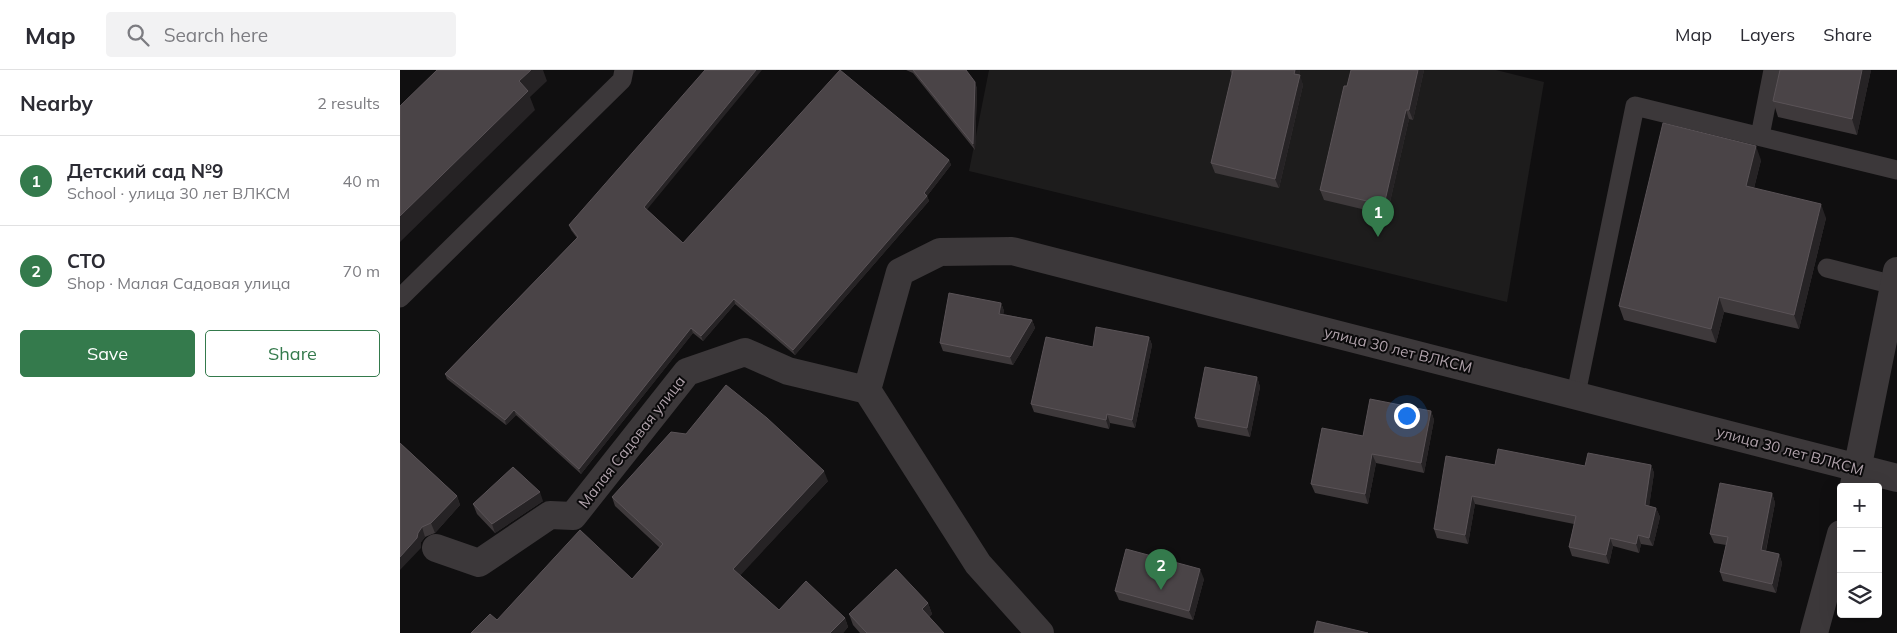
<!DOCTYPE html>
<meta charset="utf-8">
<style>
body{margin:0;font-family:Mulish,sans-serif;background:#f2f2f3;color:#2b2b33}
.controls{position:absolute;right:15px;bottom:15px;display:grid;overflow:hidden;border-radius:5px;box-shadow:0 5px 20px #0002}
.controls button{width:45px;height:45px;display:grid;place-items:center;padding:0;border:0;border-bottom:1px solid #e1e1e2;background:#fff;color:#2b2b33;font:25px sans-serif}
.you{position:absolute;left:1006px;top:345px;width:18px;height:18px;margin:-12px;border:4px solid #fff;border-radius:50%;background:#1a73e8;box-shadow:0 0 0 8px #1a73e833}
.badge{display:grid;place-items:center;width:32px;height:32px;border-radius:50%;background:#347a4c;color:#fff;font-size:16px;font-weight:700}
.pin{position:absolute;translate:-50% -41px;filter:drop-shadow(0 1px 2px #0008)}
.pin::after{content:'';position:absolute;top:26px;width:18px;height:15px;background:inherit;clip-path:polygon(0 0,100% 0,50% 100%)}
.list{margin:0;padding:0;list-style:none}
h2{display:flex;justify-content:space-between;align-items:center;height:65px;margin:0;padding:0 20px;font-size:21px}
h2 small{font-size:16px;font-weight:400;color:#7c7c81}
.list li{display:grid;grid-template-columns:32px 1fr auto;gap:15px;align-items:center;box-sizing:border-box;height:90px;padding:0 20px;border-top:1px solid #e1e1e2}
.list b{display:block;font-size:19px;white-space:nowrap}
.list p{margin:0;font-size:16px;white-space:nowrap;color:#7c7c81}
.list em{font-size:16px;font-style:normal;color:#7c7c81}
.actions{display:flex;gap:10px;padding:15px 20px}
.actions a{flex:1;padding:11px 0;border:1px solid #347a4c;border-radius:5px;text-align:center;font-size:18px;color:#347a4c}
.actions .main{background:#347a4c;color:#fff}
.icon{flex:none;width:28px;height:28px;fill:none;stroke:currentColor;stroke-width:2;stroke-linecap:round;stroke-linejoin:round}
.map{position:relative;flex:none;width:1497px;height:563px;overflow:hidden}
header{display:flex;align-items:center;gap:30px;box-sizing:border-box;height:70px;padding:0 25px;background:#fff;border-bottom:1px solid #e1e1e2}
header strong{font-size:24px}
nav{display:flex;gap:28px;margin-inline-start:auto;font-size:18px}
.search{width:350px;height:45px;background:#f2f2f3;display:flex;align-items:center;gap:12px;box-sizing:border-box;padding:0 18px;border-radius:5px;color:#7c7c81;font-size:19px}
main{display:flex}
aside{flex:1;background:#fff}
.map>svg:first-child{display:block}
.built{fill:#1d1c1c}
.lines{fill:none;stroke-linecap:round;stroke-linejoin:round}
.service{stroke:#3c383a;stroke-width:19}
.minor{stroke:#3c383a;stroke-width:28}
.wall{fill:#3e393b}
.shaded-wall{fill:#262325}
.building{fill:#4a4447;stroke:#5a5357}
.labels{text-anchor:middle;stroke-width:4;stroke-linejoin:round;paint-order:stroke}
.street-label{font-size:15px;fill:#b0a2ab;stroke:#0b0a0b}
</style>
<header>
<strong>Map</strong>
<div class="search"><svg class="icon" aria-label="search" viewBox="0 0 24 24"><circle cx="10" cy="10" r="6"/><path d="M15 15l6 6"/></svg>Search here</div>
<nav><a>Map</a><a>Layers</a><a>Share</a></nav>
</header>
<main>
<aside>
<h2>Nearby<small>2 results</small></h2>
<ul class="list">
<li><span class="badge">1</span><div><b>Детский сад №9</b><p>School · улица 30 лет ВЛКСМ</p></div><em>40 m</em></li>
<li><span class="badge">2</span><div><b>СТО</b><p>Shop · Малая Садовая улица</p></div><em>70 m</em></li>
</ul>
<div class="actions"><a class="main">Save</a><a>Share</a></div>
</aside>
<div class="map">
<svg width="1497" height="563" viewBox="0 0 1497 563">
<rect width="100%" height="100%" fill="#100f10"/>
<path class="built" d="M589,0h507l48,12 -37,220 -538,-131z"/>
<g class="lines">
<path class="service" d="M1360,66l13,-66
M1427,198l67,17
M0,228l222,-218 2,-10
M1176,324l59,-288 262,64"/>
<path class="minor" d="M1454,415l43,-214
M36,478l43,15 71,-48 23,1 114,-144 58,-20 43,19 79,19
M640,563l-62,-69 -111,-174 33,-118 40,-20 72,-1 885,227
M1414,563l27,-99"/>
</g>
<path class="wall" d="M506,0h60l11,18 -2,62 -62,-77z
M830,0h70l-1,5 4,10 -24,103 -64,-15 -4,-10 21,-88z
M1024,0l-11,50 -4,-1 -22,96 -63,-15 -4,-10 27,-104z
M1471,0l-14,65 -79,-18 -5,-16z
M549,90l2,5 -24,31 2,5 -134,154 -60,-51 -32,37 -10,-8 -112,141 -65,-59 -10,10 -59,-46 -2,-5 132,-136 -6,-8 -2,-5 78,-15 36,33z
M1361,90l-7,28 72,30 -27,111 -75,-17 -8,31 -92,-23 -5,-14z
M601,233l3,8 -1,3 29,6 3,8 -22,37 -70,-14 -3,-8z
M749,267l3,8 -17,83 -25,-5 -1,6 -75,-17 -3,-8 62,-57z
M857,307l3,10 -10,50 -52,-10 -3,-9z
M1031,341l3,9 -10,53 -48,-10 -8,41 -53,-11 -4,-9 52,-48z
M0,373l57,53 3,9 -25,28 -10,4 -4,5v6z
M1095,395l90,1 66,-1 3,8 -5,33 7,2 4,9 -7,29 -12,-2 -2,9 -26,-7 -4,18 -37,-8 -3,-9 5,-23 -99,-20 -7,40 -31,-6 -3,-9z
M428,411l-88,94 39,35 66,8 3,9 -5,6h-372l26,-13 135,-41 28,-31 -45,-42 -3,-9z
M1372,423l3,10 -9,48 13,3 3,9 -6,30 -53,-12 -3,-9 6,-27 -12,-2 -4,-9z
M143,431l-48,32 -18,-19 -4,-10z
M804,509l-11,41 -74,-20 -4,-9z
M528,533l4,11 -3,3 15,16h-84l-7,-8 -4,-11z"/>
<path class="shaded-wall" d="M131,0h12l4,11 -17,16 5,13 -135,132v-26l119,-135z
M356,0h6l-117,142 -1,-5z
M895,0h5l-3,13 -3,-9z
M1018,0h6l-11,50 -4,-10z
M1462,0h9l-14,65 -5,-16z
M900,5l3,10 -24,103 -4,-9z
M575,12l2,6 -2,62 -2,-6z
M1006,40l3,9 -22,96 -3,-10z
M1356,76l5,14 -10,40 -5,-14z
M549,90l2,5 -24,31 2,5 -134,154 -2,-5 131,-157z
M1421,134l5,14 -27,111 -5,-14z
M1319,227l5,15 -8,31 -5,-14z
M334,229l1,5 -32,37 -2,-5z
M601,233l3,8 -2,11 -3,-8z
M632,250l3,8 -22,37 -3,-8z
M291,258l2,5 -112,141 -2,-5z
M749,267l3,8 -17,83 -3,-8z
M857,307l3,10 -10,50 -3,-9z
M114,340l2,5 -10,10 -1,-5z
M1031,341l3,9 -10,53 -3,-10z
M707,344l3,9 -1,6 -3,-9z
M972,384l4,9 -8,41 -3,-10z
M1251,395l3,8 -6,41 -3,-9z
M424,401l4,10 -91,98 -4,-10z
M140,422l3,9 -48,32 -3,-9z
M1372,423l3,10 -11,56 -3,-9z
M57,426l3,9 -25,28 -4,-10z
M1072,426l3,8 -7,40 -3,-9z
M1256,438l4,9 -7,29 -4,-8z
M22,457l3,10 -4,5v6l-21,22v-13z
M1238,465l3,9 -2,9 -3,-9z
M1210,468l3,8 -4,18 -3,-9z
M1379,484l3,9 -6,30 -4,-9z
M800,499l4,10 -11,41 -4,-9z
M528,533l4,11 -6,6 -4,-11z
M445,548l3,9 -5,6h-13z"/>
<path class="building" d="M37,0h94l-12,11 9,10 -128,125v-110z
M305,0h51l-112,137 39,36 157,-173 109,90 -25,33 3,3 -134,154 -59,-51 -33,37 -10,-8 -112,141 -65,-59 -9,10 -60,-46 133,-137 -9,-12z
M513,0h53l9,12 -2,62z
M833,0h62l-1,4 6,1 -25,104 -64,-16z
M951,0h67l-9,40h-3l-22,95 -64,-15 24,-104h3z
M1380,0h82l-10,49 -79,-18z
M1263,53l93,23 -10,40 75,18 -27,111 -75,-18 -8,32 -92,-23z
M549,223l52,10 -2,11 33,6 -22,37 -70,-14z
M696,257l53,10 -17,83 -25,-6 -1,6 -75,-16 15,-67 47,10z
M805,297l52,10 -10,51 -52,-10z
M326,315l41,33 57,53 -91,98 46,41 27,-29 39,37 -15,15h-359l19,-19 7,6 83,-90 52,49 31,-35 -51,-47 59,-65 15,2z
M970,329l61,12 -10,52 -49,-9 -7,40 -54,-10 11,-56 41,8z
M0,373l57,53 -26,27 -9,4 -4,6 -1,5 -17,19z
M1098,379l87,17 3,-13 63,12 -6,40 11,3 -7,30 -11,-3 -2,9 -26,-6 -4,17 -37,-8 7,-31 -104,-20 -7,39 -31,-6 12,-73 49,9z
M113,397l27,25 -48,32 -19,-20z
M1320,413l52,10 -11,57 18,4 -7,30 -52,-12 8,-35 -18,-3z
M726,479l74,20 -11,42 -74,-20z
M496,499l32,34 -6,6 22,24h-77l-18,-19z
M917,551l51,12h-54z"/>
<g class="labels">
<g class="street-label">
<text transform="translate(998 280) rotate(14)" y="5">улица 30 лет ВЛКСМ</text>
<text transform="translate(232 372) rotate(-52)" y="5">Малая Садовая улица</text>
<text transform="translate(1390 381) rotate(15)" y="5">улица 30 лет ВЛКСМ</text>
</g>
</g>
</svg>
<div class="controls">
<button>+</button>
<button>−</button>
<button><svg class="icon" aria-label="layers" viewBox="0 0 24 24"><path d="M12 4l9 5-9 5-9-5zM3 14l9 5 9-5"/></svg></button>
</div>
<div class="you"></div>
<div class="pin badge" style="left:978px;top:167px">1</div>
<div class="pin badge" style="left:761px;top:520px">2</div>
</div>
</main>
